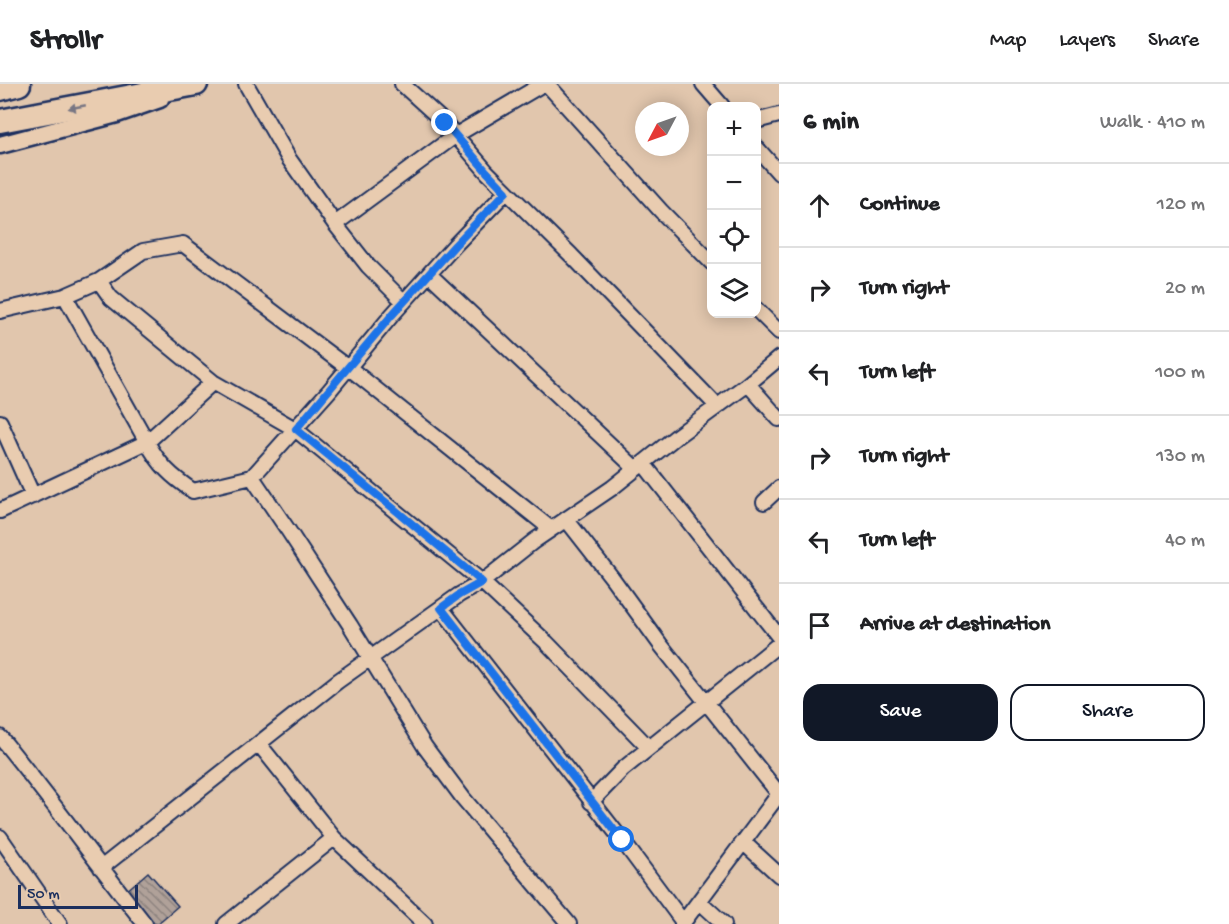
<!DOCTYPE html>
<meta charset="utf-8">
<style>
body{margin:0;font-family:"Gochi Hand",sans-serif;background:#f2f2f2;color:#202124}
.controls{position:absolute;right:18px;top:18px;display:grid;overflow:hidden;border-radius:12px;box-shadow:0 3px 15px #0003}
.controls button{width:54px;height:54px;display:grid;place-items:center;padding:0;border:0;border-bottom:2px solid #e0e0e0;background:#fff;color:#202124;font:30px sans-serif}
.compass{position:absolute;left:635px;top:18px;width:54px;height:54px;border-radius:50%;background:#fff;box-shadow:0 3px 15px #0003;rotate:229deg}
.scale{position:absolute;left:18px;bottom:15px;width:120px;box-sizing:border-box;padding-left:6px;border:3px solid #1b2f5e;border-top:0;font-size:16px;line-height:21px;white-space:nowrap;color:#1b2f5e;-webkit-text-stroke:4px #e9ccb0;paint-order:stroke}
.stop{position:absolute;width:18px;height:18px;margin:-14px;border:4px solid #1a73e8;border-radius:50%;background:#fff}
.stop.end{background:#1a73e8;border-color:#fff;box-shadow:0 2px 6px #0008}
.list{margin:0;padding:0;list-style:none}
h2{display:flex;justify-content:space-between;align-items:center;height:78px;margin:0;padding:0 24px;font-size:26px}
h2 small{font-size:20px;font-weight:400;color:#757577}
.list li{display:grid;grid-template-columns:39px 1fr auto;gap:18px;align-items:center;box-sizing:border-box;height:84px;padding:0 24px;border-top:2px solid #e0e0e0}
.list b{display:block;font-size:22px;white-space:nowrap}
.list em{font-size:20px;font-style:normal;color:#757577}
.actions{display:flex;gap:12px;padding:18px 24px}
.actions a{flex:1;padding:14px 0;border:2px solid #111827;border-radius:18px;text-align:center;font-size:21px;color:#111827}
.actions .main{background:#111827;color:#fff}
.icon{flex:none;width:33px;height:33px;fill:none;stroke:currentColor;stroke-width:2;stroke-linecap:round;stroke-linejoin:round}
.map{position:relative;flex:none;width:779px;height:840px;overflow:hidden}
header{display:flex;align-items:center;gap:36px;box-sizing:border-box;height:84px;padding:0 30px;background:#fff;border-bottom:2px solid #e0e0e0}
header strong{font-size:28px}
nav{display:flex;gap:33px;margin-inline-start:auto;font-size:21px}
main{display:flex}
aside{flex:1;background:#fff}
.map>svg:first-child{display:block}
.building{fill:url(#building-back-hatch);stroke:#1b2f5e;stroke-width:1.5}
.lines{fill:none;stroke-linecap:round;stroke-linejoin:round}
.minor-casing{stroke:#1b2f5e;stroke-width:18}
.tertiary-casing{stroke:#1b2f5e;stroke-width:21}
.trunk-casing{stroke:#1b2f5e;stroke-width:27}
.minor{stroke:#e9ccb0;stroke-width:14}
.tertiary{stroke:#e9ccb0;stroke-width:16}
.trunk{stroke:#e9ccb0;stroke-width:22}
.oneway{fill:#787683}
.route{stroke:#1a73e8;stroke-width:8}
</style>
<header>
<strong>Strollr</strong>
<nav><a>Map</a><a>Layers</a><a>Share</a></nav>
</header>
<main>
<div class="map">
<svg width="779" height="840" viewBox="0 0 779 840">
<defs>
<pattern id="building-back-hatch" width="6" height="6" patternUnits="userSpaceOnUse" patternTransform="scale(1.5)"><rect width="6" height="6" fill="#b0a199"/><path d="M-1 5l2 2M0 0l6 6M5-1l2 2" fill="none" stroke="#8e8480"/></pattern>
</defs>
<rect width="100%" height="100%" fill="#e1c6ad"/>
<filter id="ink" filterUnits="userSpaceOnUse"><feTurbulence type="fractalNoise" baseFrequency=".0167" numOctaves="2"/><feDisplacementMap in="SourceGraphic" scale="12" xChannelSelector="R" yChannelSelector="G"/><feConvolveMatrix kernelMatrix="1 2 1 2 8 2 1 2 1" color-interpolation-filters="sRGB"/></filter>
<g filter="url(#ink)">
<path class="building" d="M148,788l30,34 -21,18h-4l-28,-32z"/>
<g class="lines">
<g class="minor-casing">
<path id="minor" d="M246,0l43,75 46,65 33,42 36,36
M402,0l43,39 42,49 84,83 146,151
M547,0l114,127 51,52
M703,0l19,22
M756,37l23,-6
M756,63l23,26
M335,140l121,-89 87,-51
M429,190l207,195
M99,197l12,17 102,84 82,47 187,153 64,60 103,106
M65,212l82,146 66,-60
M756,225l23,23
M0,227l65,-15 34,-15 44,-30 40,-7 165,124
M348,283l203,162
M748,300l31,35
M0,338l33,74
M643,379l136,174
M252,393l36,53 62,95 75,122 38,51 106,126
M764,418l15,-14
M0,427l147,-69c13,24 24,34 46,49l59,-14 77,-86 63,-76 63,-70 51,-53
M566,435l47,60 47,65 119,150
M441,524l181,232 61,82
M0,653c50,61 96,125 145,187
M259,660l75,94 91,86
M591,718l32,-33 156,-125
M0,753l60,87
M743,758l36,33
M101,784l237,-187 121,-86 23,-13 52,-41 78,-53 65,-52 71,-52 31,-26
M699,817l25,23
M226,840l108,-86
M682,840l97,-130"/>
</g>
<g class="tertiary-casing">
<path id="tertiary" d="M0,61l117,-31 43,-15"/>
</g>
<g class="trunk-casing">
<path id="trunk" d="M0,5l19,-5
M0,37l196,-37"/>
</g>
<use href="#minor" class="minor"/>
<use href="#tertiary" class="tertiary"/>
<use href="#trunk" class="trunk"/>
</g>
<defs><path id="oneway-solid" d="M-6-.8H1V-3.2L6.5 0L1 3.2V.8H-6Z" transform="scale(1.5)"/></defs>
<use class="oneway" href="#oneway-solid" transform="translate(77 23) rotate(169)"/>
</g>
<g class="lines" filter="url(#ink)">
<path class="route" d="M445,39l42,49 19,20 -51,53 -63,70 -96,114 97,79 89,74 -23,13 -18,13 181,232"/>
</g>
</svg>
<div class="controls">
<button>+</button>
<button>−</button>
<button><svg class="icon" aria-label="locate" viewBox="0 0 24 24"><circle cx="12" cy="12" r="6"/><path d="M12 2v4M12 18v4M2 12h4M18 12h4"/></svg></button>
<button><svg class="icon" aria-label="layers" viewBox="0 0 24 24"><path d="M12 4l9 5-9 5-9-5zM3 14l9 5 9-5"/></svg></button>
</div>
<svg class="compass" viewBox="-18 -18 36 36"><path d="M0-13l5 13h-10z" fill="#e53935"/><path d="M0 13l5-13h-10z" fill="#757577"/></svg>
<div class="scale">50 m</div>
<div class="stop" style="left:622px;top:756px"></div>
<div class="stop end" style="left:445px;top:39px"></div>
</div>
<aside>
<h2>6 min<small>Walk · 410 m</small></h2>
<ul class="list">
<li><svg class="icon" aria-label="ahead" viewBox="0 0 24 24"><path d="M12 20V5M6 11l6-6 6 6"/></svg><div><b>Continue</b></div><em>120 m</em></li>
<li><svg class="icon" aria-label="right" viewBox="0 0 24 24"><path d="M7 20v-9h11M14 6l5 5-5 5"/></svg><div><b>Turn right</b></div><em>20 m</em></li>
<li><svg class="icon" aria-label="left" viewBox="0 0 24 24"><path d="M17 20v-9H6M10 6l-5 5 5 5"/></svg><div><b>Turn left</b></div><em>100 m</em></li>
<li><svg class="icon" aria-label="right" viewBox="0 0 24 24"><path d="M7 20v-9h11M14 6l5 5-5 5"/></svg><div><b>Turn right</b></div><em>130 m</em></li>
<li><svg class="icon" aria-label="left" viewBox="0 0 24 24"><path d="M17 20v-9H6M10 6l-5 5 5 5"/></svg><div><b>Turn left</b></div><em>40 m</em></li>
<li><svg class="icon" aria-label="arrive" viewBox="0 0 24 24"><path d="M6 21V4h12l-3 4 3 4H6"/></svg><div><b>Arrive at destination</b></div></li>
</ul>
<div class="actions"><a class="main">Save</a><a>Share</a></div>
</aside>
</main>
